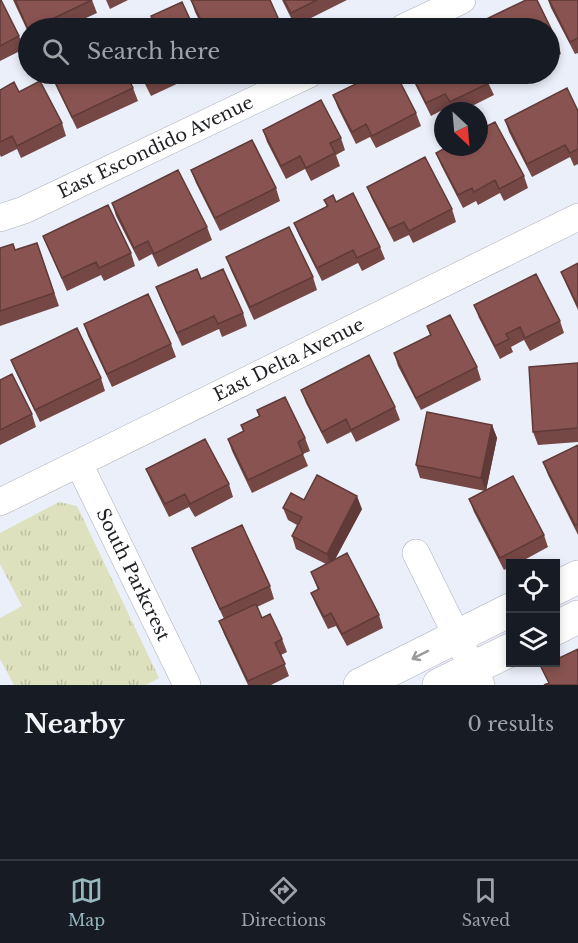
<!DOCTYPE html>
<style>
body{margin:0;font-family:"Libre Baskerville",serif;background:#242831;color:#f1f3f6}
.controls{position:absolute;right:18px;bottom:18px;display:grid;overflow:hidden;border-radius:0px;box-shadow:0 3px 9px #0003}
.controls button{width:54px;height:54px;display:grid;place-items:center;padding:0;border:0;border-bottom:2px solid #363941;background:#171b24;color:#f1f3f6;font:30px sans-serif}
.compass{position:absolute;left:434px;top:102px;width:54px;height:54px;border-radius:50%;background:#171b24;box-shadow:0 3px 9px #0003;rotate:154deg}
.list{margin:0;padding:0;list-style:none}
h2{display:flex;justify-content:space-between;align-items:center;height:78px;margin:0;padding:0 24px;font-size:26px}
h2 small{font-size:20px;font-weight:400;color:#9ea1a6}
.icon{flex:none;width:33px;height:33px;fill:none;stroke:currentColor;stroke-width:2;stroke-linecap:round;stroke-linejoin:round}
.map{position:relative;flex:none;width:578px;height:685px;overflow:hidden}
.search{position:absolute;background:#171b24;box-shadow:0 3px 9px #0003;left:18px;right:18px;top:18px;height:66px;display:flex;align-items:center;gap:15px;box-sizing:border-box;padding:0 21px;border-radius:33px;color:#9ea1a6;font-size:22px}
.sheet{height:174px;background:#171b24}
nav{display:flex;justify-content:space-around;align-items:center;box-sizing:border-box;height:84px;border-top:2px solid #363941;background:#171b24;font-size:16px;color:#9ea1a6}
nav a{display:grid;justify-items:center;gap:3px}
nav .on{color:#95b7bd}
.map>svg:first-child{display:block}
.park{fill:url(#park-tufts)}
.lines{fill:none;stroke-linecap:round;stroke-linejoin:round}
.minor-casing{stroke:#abb0b9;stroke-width:28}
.tertiary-casing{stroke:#abb0b9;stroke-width:34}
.minor{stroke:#fff;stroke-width:27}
.tertiary{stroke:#fff;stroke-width:33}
.wall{fill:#754745}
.shaded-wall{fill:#5f3a38}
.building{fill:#885350;stroke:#5f3a38;stroke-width:1.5}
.oneway{stroke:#9a9b9c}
.labels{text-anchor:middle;stroke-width:6;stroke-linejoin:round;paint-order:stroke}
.street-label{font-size:18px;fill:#1e2023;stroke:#fbfcfe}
</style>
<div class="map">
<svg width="578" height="685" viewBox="0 0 578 685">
<defs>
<pattern id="park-tufts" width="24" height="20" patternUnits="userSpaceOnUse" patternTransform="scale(1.5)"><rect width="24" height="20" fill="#dde1be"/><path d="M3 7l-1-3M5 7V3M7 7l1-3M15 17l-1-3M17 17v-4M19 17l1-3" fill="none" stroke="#bdc1a3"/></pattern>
</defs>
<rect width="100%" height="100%" fill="#eaeff9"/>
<path class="park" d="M59,502l18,4 82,172 -13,7h-132l-14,-26v-41l22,-12 -22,-42v-31z"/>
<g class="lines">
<g class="minor-casing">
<g id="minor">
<path d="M403,28l59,-28"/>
<path id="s1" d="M0,218l24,-8 285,-136"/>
<path id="s2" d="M79,464l108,221"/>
<path id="s3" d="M0,502l578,-285"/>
<path d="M416,553l65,132"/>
</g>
</g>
<g class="tertiary-casing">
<path id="tertiary" d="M556,588l22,-11
M556,628l22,-11
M360,685l150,-75
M439,685l71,-35"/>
</g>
<use href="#minor" class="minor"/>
<use href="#tertiary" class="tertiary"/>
</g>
<path class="wall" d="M0,0l19,36 5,13 -24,12z
M13,0h79l5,13 -33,15h-36v4z
M106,0h22l-18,9z
M191,0l87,18 4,10h-79l-8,-16z
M282,0h65l-52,26z
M548,0h30v53l-3,1 -24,-46z
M549,28l8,13 4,13 -12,5z
M140,74h58l-47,22z
M410,74h74l10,21 -32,16h-10l-2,-5 -19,10z
M510,74h10l-8,3z
M53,78l80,10 5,13 -61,28 -19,-39z
M0,90l19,2 43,31 4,13 -45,22 -4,-9 -16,8 -1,-2z
M333,95l83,18 5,13 -45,22 -6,-11 -14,7 -18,-36z
M578,111v53l-4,2 -4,-9 -38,20 -23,-45 -4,-12z
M263,130l78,8 4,12 -9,5 4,11 -29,15 -6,-12 -19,10 -19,-37z
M436,153l88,23 4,12 -24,13 -4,-8 -22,12 -2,-4 -13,7 -22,-43z
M191,170l85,18 4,13 -60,30 -24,-48z
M367,187l85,22 4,13 -43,21 -4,-8 -15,7 -22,-43z
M324,200l12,2 44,45 5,12 -23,12 -4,-8 -36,18 -23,-46 -5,-12 33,-16z
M112,203l95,24 5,13 -54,27 -6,-13 -13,7 -23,-45z
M43,236l88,17 4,13 -31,15 -3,-6 -34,16 -19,-43z
M37,243l22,63 -59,20v-78l15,2z
M226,257l87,20 4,13 -63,30 -23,-50z
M578,263v47l-12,-26 -5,-12z
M201,279l42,34 4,13 -25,11 -3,-8 -37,17 -21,-46 -5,-13z
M474,305l86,16 4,12 -34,18 -6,-11 -13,7 2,5 -13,7 -21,-41z
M84,324l87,20 5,13 -64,30 -24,-51z
M427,326l50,41 4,13 -60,30 -23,-44 -4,-13 36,-18z
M11,360l90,18 4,13 -65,31 -24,-50z
M578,363v79l-40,3 -5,-13z
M0,380l32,34 4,13 -36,18z
M301,390l94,17 5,13 -44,22 -5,-10 -24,12 -21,-41z
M257,410l48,28 5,13 -7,3 5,12 -56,27 -20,-42 -4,-12 15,-8 -2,-6 18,-8z
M492,425l5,13 -11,52 58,45 4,12 -31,17h-7v3l-6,3 -30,-58 -5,-13 16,-8 -65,-13 -4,-13z
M578,445v90l-30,-60 -5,-13z
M146,469l83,15 4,13 -38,20 -6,-10 -20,10 -18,-36z
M304,500l58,9 -27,50 44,56 4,13 -36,18 -11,-20 -8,3 -12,-24 -5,-12 7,-3 -7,-18 15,-8 -30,-15 -4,-13 5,-11 -9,-5 -5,-12z
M192,548l78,38 4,13 -17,8 5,11 20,21 5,13 -6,3 8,21 -18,9h-23l-24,-51 -5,-13 5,-2 -27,-59z"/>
<path class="shaded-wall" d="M492,425l5,13 -11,53 -5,-13z
M357,496l5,13 -31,58 -4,-13z"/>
<path class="building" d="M0,0h1l18,36 -19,10z
M15,0h77l-59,28 -5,1z
M191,0h79l8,18 -21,10h-52z
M284,0h33l-26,13z
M526,0h11l20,41 -8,4v-17h-73l-2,-3z
M549,0h29v38l-8,4z
M182,2l12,26h-42l4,-1 -5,-11z
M62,74h64l7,14 -61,29 -19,-39z
M141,74h25l-20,9z
M376,74h20l20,39 -44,23 -6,-12 -14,8 -19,-37z
M411,74h73l5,9 -39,19 -5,-8 -19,9z
M40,81l22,42 -45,23 -5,-10 -12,6v-52l14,-8 5,10z
M567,88l11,23v38l-8,4 -5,-8 -38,19 -22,-44z
M321,100l20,38 -11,5 5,10 -29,15 -6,-12 -19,10 -18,-36z
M495,122l29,54 -25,13 -4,-9 -21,12 -2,-4 -14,7 -22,-42 11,-6h32v-17z
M252,140l24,48 -61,30 -24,-48z
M425,157l27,52 -43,22 -5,-9 -15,7 -22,-42z
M178,170l29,57 -53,27 -6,-13 -14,7 -22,-45z
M353,193l27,54 -23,11 -4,-8 -36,18 -23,-45 34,-17 -4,-6 9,-5 3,7z
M108,205l23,48 -32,15 -3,-6 -34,16 -19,-42z
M289,227l24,50 -63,30 -24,-50z
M37,243l17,50 -54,18v-63l13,-4 2,6z
M578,263v43l-17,-34z
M197,269l4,10 22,-10 20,44 -25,11 -4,-8 -37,17 -21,-46z
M536,274l24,47 -35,17 -5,-11 -14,7 3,5 -14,7 -21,-41z
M148,294l23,50 -64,30 -23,-50z
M450,315l27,52 -61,31 -22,-45 37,-18 -4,-9z
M77,328l24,50 -66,32 -24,-50z
M369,355l26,52 -44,23 -5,-11 -24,13 -21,-42z
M578,363v65l-45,4 -4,-65z
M12,374l20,40 -32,16v-50z
M285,397l20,41 -7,4 5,12 -55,26 -20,-41 16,-8 -3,-6 19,-9 -3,-6z
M427,412l65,13 -11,53 -65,-13z
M205,439l24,45 -39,20 -5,-10 -20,10 -19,-35z
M578,445v79l-3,1 -32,-63z
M317,475l40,21 -30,58 -35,-18 10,-19 -19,-9 8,-15 13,7z
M513,476l31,59 -44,23 -31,-59z
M242,525l28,61 -50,23 -28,-61z
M347,553l32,62 -37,19 -11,-21 -7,4 -13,-24 8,-4 -8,-17z
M256,604l6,14 8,-4 12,25 -7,4 10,21 -37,17 -29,-60z
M578,649v36h-34l5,-2 -8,-16 10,-4h4v-3z"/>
<defs><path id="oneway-shaft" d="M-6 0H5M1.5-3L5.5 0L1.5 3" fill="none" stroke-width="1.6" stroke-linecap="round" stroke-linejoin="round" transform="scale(1.5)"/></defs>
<use class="oneway" href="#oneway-shaft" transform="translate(420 655) rotate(153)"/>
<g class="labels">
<g class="street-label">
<text dy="6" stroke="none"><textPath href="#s1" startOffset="171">East Escondido Avenue</textPath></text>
<text dy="6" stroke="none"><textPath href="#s3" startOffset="322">East Delta Avenue</textPath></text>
<text dy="6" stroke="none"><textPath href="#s2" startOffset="123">South Parkcrest</textPath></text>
</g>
</g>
</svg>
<div class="controls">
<button><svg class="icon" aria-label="locate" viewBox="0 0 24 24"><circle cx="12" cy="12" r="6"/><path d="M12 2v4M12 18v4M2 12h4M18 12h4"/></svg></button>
<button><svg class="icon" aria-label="layers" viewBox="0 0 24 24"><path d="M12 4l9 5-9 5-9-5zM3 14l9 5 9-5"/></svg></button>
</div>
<svg class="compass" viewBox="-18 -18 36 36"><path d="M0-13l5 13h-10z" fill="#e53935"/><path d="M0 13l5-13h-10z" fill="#9ea1a6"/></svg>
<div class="search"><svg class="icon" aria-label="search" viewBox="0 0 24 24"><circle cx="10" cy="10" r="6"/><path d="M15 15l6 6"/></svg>Search here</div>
</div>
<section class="sheet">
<h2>Nearby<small>0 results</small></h2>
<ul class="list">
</ul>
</section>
<nav>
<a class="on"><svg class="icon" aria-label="map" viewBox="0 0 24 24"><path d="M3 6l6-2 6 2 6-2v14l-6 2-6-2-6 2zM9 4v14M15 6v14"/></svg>Map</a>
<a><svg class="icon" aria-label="directions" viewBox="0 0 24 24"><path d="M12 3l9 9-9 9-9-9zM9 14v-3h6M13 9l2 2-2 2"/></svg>Directions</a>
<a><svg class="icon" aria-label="saved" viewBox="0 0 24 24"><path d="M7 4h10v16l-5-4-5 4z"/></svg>Saved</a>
</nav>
